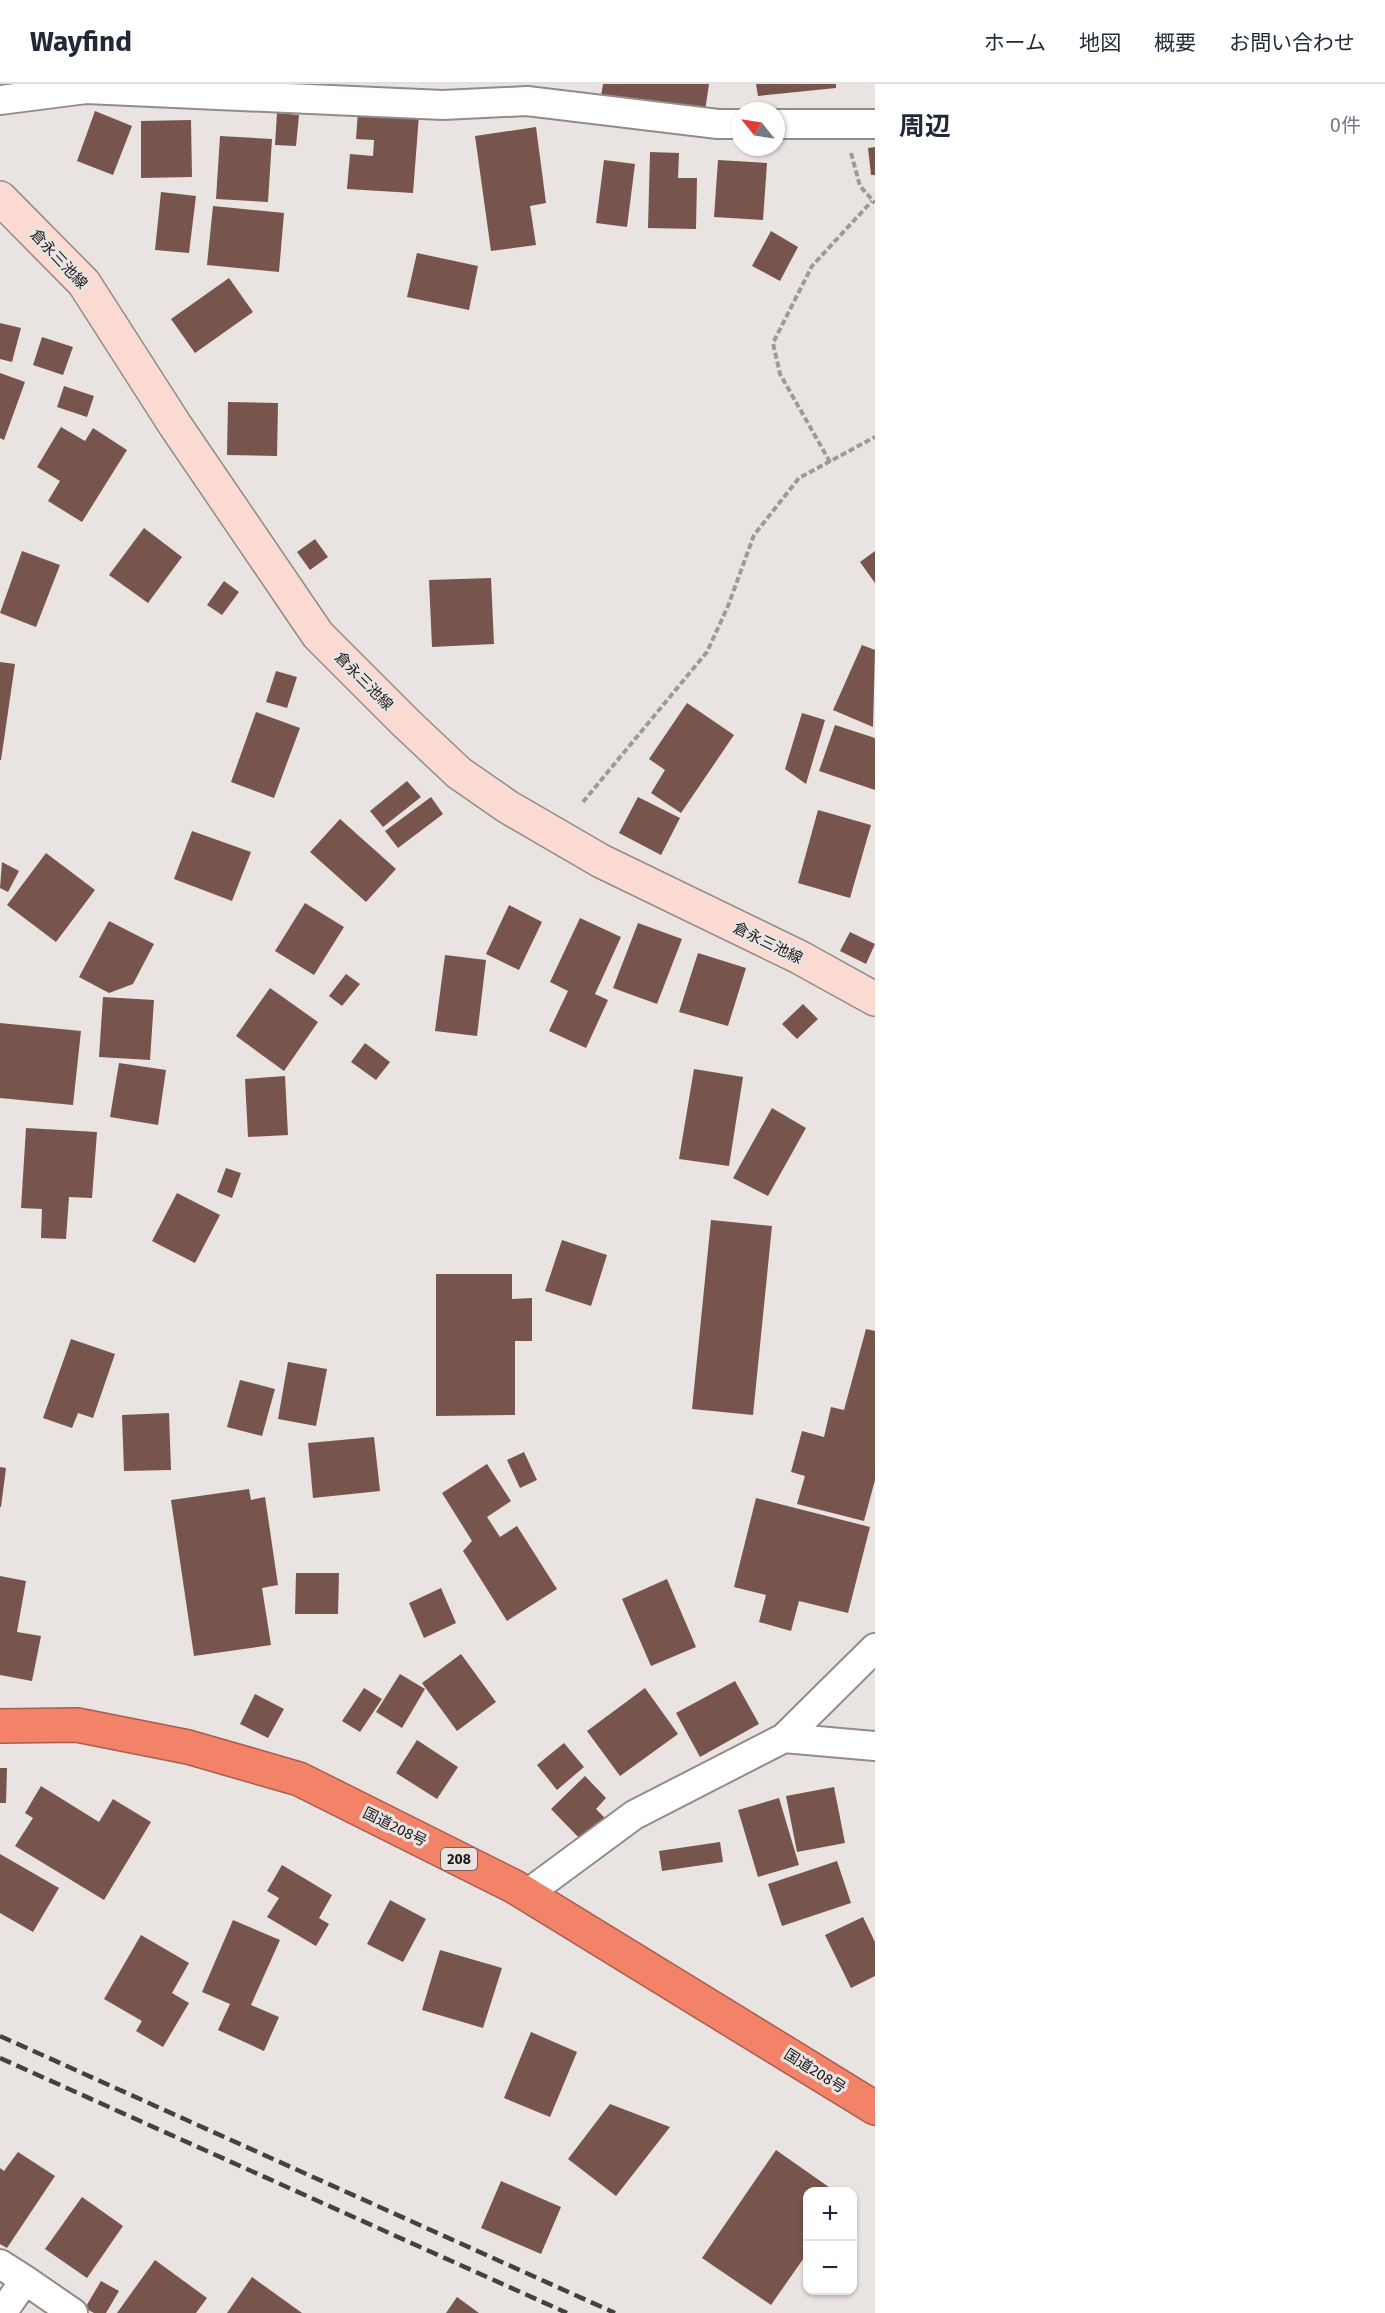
<!DOCTYPE html>
<html lang="ja">
<meta charset="utf-8">
<style>
body{margin:0;font-family:"Fira Sans","Noto Sans JP",sans-serif;background:#f6f6f7;color:#1f2937}
.controls{position:absolute;right:18px;bottom:18px;display:grid;overflow:hidden;border-radius:12px;box-shadow:0 2px 4px #0004}
.controls button{width:54px;height:54px;display:grid;place-items:center;padding:0;border:0;border-bottom:2px solid #e0e1e3;background:#fff;color:#1f2937;font:30px sans-serif}
.compass{position:absolute;left:731px;top:18px;width:54px;height:54px;border-radius:50%;background:#fff;box-shadow:0 2px 4px #0004;rotate:300deg}
.list{margin:0;padding:0;list-style:none}
h2{display:flex;justify-content:space-between;align-items:center;height:78px;margin:0;padding:0 24px;font-size:26px}
h2 small{font-size:20px;font-weight:400;color:#747a83}
.map{position:relative;flex:none;width:875px;height:2229px;overflow:hidden}
header{display:flex;align-items:center;gap:36px;box-sizing:border-box;height:84px;padding:0 30px;background:#fff;border-bottom:2px solid #e0e1e3}
header strong{font-size:28px}
nav{display:flex;gap:33px;margin-inline-start:auto;font-size:21px}
main{display:flex}
aside{flex:1;background:#fff}
.map>svg:first-child{display:block}
.building{fill:#77554d}
.lines{fill:none;stroke-linecap:round;stroke-linejoin:round}
.street-casing{stroke:#928b8a;stroke-width:32}
.secondary-casing{stroke:#928b8a;stroke-width:36}
.highway-casing{stroke:#a75e4d;stroke-width:36}
.path{stroke:#9f9a98;stroke-width:4;stroke-dasharray:6 3;stroke-linecap:butt}
.street{stroke:#fff;stroke-width:28}
.secondary{stroke:#fbdad2;stroke-width:33}
.highway{stroke:#f28268;stroke-width:33}
.rail{stroke:#454141;stroke-width:4.5;stroke-dasharray:12 6;stroke-linecap:butt}
.labels{text-anchor:middle;stroke-width:6;stroke-linejoin:round;paint-order:stroke}
.shield{fill:#e9e3e1;stroke:#5a5656;stroke-width:1.5}
.shield-label{font-size:14px;font-weight:bold;fill:#1d1a1a}
.street-label{font-size:15px;fill:#1d1a1a;stroke:#e9e3e1}
</style>
<header>
<strong>Wayfind</strong>
<nav><a>ホーム</a><a>地図</a><a>概要</a><a>お問い合わせ</a></nav>
</header>
<main>
<div class="map">
<svg width="875" height="2229" viewBox="0 0 875 2229">
<rect width="100%" height="100%" fill="#e9e3e1"/>
<path class="building" d="M603,0h106l-4,27 -104,-15z
M756,0h80v4l-78,8z
M95,27l37,15 -19,49 -36,-14z
M358,27l61,4 -6,78 -66,-4 3,-35 23,2 1,-16 -18,-1z
M277,29l22,2 -3,31 -21,-1z
M191,36l1,57 -51,1v-57z
M536,43l10,76 -16,3 6,39 -45,6 -16,-115z
M220,52l52,3 -4,63 -52,-3z
M875,63v28h-4l-3,-27z
M650,68l29,1 -1,25h19l-1,51 -48,-1z
M604,76l31,4 -8,63 -31,-4z
M718,76l49,3 -4,57 -49,-3z
M161,108l35,4 -7,57 -34,-3z
M213,122l71,7 -5,59 -72,-7z
M771,147l27,16 -18,34 -28,-15z
M417,169l61,13 -9,44 -62,-13z
M229,194l24,34 -58,41 -24,-34z
M0,239l21,5 -9,34 -12,-3z
M42,253l31,10 -10,28 -30,-10z
M0,289l25,9 -21,58 -4,-2z
M64,302l30,10 -7,21 -30,-10z
M228,318l50,1 -1,53 -50,-1z
M61,343l24,14 8,-13 34,22 -45,72 -34,-21 12,-20 -23,-14z
M144,444l38,29 -34,46 -39,-28z
M315,455l13,18 -18,13 -13,-18z
M22,467l38,14 -24,62 -36,-14z
M875,467v32l-15,-21z
M491,494l3,66 -62,3 -3,-67z
M224,497l15,11 -17,23 -15,-10z
M862,561l13,5 -2,77 -40,-17z
M0,578l15,2 -14,96h-1z
M276,587l21,6 -10,31 -21,-6z
M687,619l47,32 -53,78 -30,-20 14,-23 -16,-11z
M256,628l44,16 -26,70 -43,-16z
M802,629l23,7 -19,64 -21,-15z
M835,641l40,13v52l-56,-19z
M407,697l14,16 -38,30 -13,-16z
M431,713l12,17 -45,34 -13,-17z
M638,713l42,21 -19,37 -42,-22z
M818,726l53,15 -21,73 -52,-15z
M340,735l56,50 -30,33 -56,-50z
M192,747l59,21 -19,49 -58,-22z
M46,769l49,37 -39,52 -49,-37z
M2,778l17,9 -11,21 -8,-4z
M305,819l39,24 -30,48 -39,-24z
M509,821l33,17 -23,48 -33,-16z
M580,834l41,19 -26,57 13,6 -22,48 -37,-17 19,-40 -18,-9z
M109,837l45,23 -21,40 -24,9 -30,-16z
M638,839l44,16 -25,65 -44,-16z
M850,848l25,12 -9,20 -26,-13z
M698,869l48,15 -18,58 -49,-14z
M445,871l41,5 -9,76 -42,-5z
M346,890l14,10 -18,22 -13,-10z
M270,904l48,34 -34,49 -48,-35z
M103,913l51,3 -4,60 -51,-3z
M803,920l15,15 -21,20 -15,-15z
M0,939l81,8 -8,74 -73,-7z
M365,959l25,19 -14,18 -25,-18z
M119,979l47,7 -8,55 -48,-8z
M694,985l49,8 -14,89 -50,-7z
M285,992l3,59 -40,2 -3,-58z
M772,1024l34,20 -38,68 -35,-18z
M26,1044l71,4 -5,66 -23,-1 -3,42 -25,-1 1,-29 -21,-1z
M226,1084l15,5 -9,25 -15,-6z
M177,1109l43,22 -25,48 -43,-22z
M711,1136l61,6 -19,189 -61,-6z
M562,1156l45,15 -16,51 -46,-15z
M436,1190h76v25l20,-1v43h-17v74l-79,1z
M866,1245l9,2v149l-11,41 -67,-17 8,-28 -14,-4 11,-41 22,6 7,-30 13,3z
M71,1255l44,15 -22,64 -15,-5 -6,15 -29,-10z
M288,1278l39,7 -11,57 -38,-7z
M240,1296l35,9 -13,47 -35,-9z
M169,1329l2,57 -47,1 -2,-56z
M374,1353l6,54 -67,7 -5,-55z
M524,1368l13,28 -17,8 -13,-28z
M487,1380l24,37 -24,16 13,20 17,-11 40,63 -50,32 -44,-70 9,-10 -30,-48z
M0,1383l6,1 -5,39h-1z
M249,1405l2,11 14,-3 13,88 -16,3 9,57 -77,11 -23,-156z
M756,1414l114,29 -22,86 -49,-12 -8,30 -32,-9 7,-27 -32,-8z
M296,1489h43l-1,41h-43z
M0,1492l26,5 -9,51 24,4 -9,45 -32,-6z
M667,1495l29,68 -45,19 -29,-67z
M441,1504l15,35 -32,15 -15,-35z
M461,1570l35,48 -39,29 -35,-48z
M400,1590l25,15 -23,39 -26,-16z
M735,1597l24,43 -59,33 -24,-44z
M364,1604l18,11 -22,33 -18,-11z
M645,1604l33,46 -58,42 -33,-45z
M255,1610l29,15 -16,29 -28,-14z
M417,1656l41,27 -21,32 -41,-26z
M564,1659l20,24 -27,23 -20,-25z
M0,1684h7l-1,35h-6z
M585,1692l21,22 -10,11 11,11 -23,23 -33,-34z
M41,1702l58,36 14,-23 38,23 -47,78 -89,-54 18,-28 -8,-5z
M834,1703l11,56 -48,9 -11,-56z
M779,1714l20,67 -41,12 -20,-67z
M720,1758l3,20 -61,9 -3,-20z
M0,1770l59,34 -26,44 -33,-19z
M837,1777l14,42 -69,23 -14,-42z
M282,1781l50,30 -13,23 10,6 -13,22 -49,-29 12,-19 -12,-7z
M390,1816l36,19 -23,43 -36,-18z
M863,1833l12,25v34l-24,12 -26,-53z
M233,1836l47,20 -29,65 28,12 -15,34 -46,-21 12,-26 -28,-12z
M141,1851l48,28 -17,30 17,10 -26,44 -27,-16 6,-10 -38,-22z
M440,1866l62,18 -19,60 -61,-18z
M531,1948l46,20 -27,65 -46,-19z
M610,2020l60,23 -54,69 -48,-37z
M776,2066l60,42h-28v60l-37,53 -69,-47z
M18,2068l37,24 -48,72 -7,-4v-76l4,3z
M501,2097l60,26 -20,47 -60,-26z
M82,2113l41,29 -36,52 -42,-29z
M155,2176l52,38 -11,15h-79z
M252,2193l50,36h-75z
M101,2197l18,10 -13,22h-12l-9,-5z
M457,2213l22,16h-33z"/>
<g class="lines">
<g class="street-casing">
<path id="street" d="M0,16l86,-11 357,16 84,-4 191,23h22
M776,40h99
M784,1654l91,8
M527,1810l107,-79 150,-77 91,-90
M0,2180l25,16 -23,33
M25,2196l48,33"/>
</g>
<g class="secondary-casing">
<path id="secondary" d="M0,114l84,85 91,142 143,210 88,88 53,50 49,34 93,54 198,96 76,42"/>
</g>
<g class="highway-casing">
<path id="highway" d="M0,1642l77,-1 111,22 111,32 216,108 360,221"/>
</g>
<path class="path" d="M851,69l9,33 15,17
M830,378l-50,-88 -7,-31 39,-77 60,-65
M583,718l124,-150 21,-46 26,-71 45,-57 76,-41"/>
<use href="#street" class="street"/>
<use href="#secondary" class="secondary"/>
<use href="#highway" class="highway"/>
<path class="rail" d="M0,1952l615,277
M0,1974l567,255"/>
</g>
<g class="labels">
<rect class="shield" x="441" y="1764" width="36" height="22" rx="4.5"/>
<g class="shield-label">
<text x="459" y="1780">208</text>
</g>
<g class="street-label">
<text transform="translate(59 175) rotate(47)" y="5">倉永三池線</text>
<text transform="translate(364 597) rotate(45)" y="5">倉永三池線</text>
<text transform="translate(768 859) rotate(26)" y="5">倉永三池線</text>
<text transform="translate(395 1743) rotate(26)" y="5">国道208号</text>
<text transform="translate(815 1987) rotate(32)" y="5">国道208号</text>
</g>
</g>
</svg>
<div class="controls">
<button>+</button>
<button>−</button>
</div>
<svg class="compass" viewBox="-18 -18 36 36"><path d="M0-13l5 13h-10z" fill="#e53935"/><path d="M0 13l5-13h-10z" fill="#747a83"/></svg>
</div>
<aside>
<h2>周辺<small>0件</small></h2>
<ul class="list">
</ul>
</aside>
</main>
